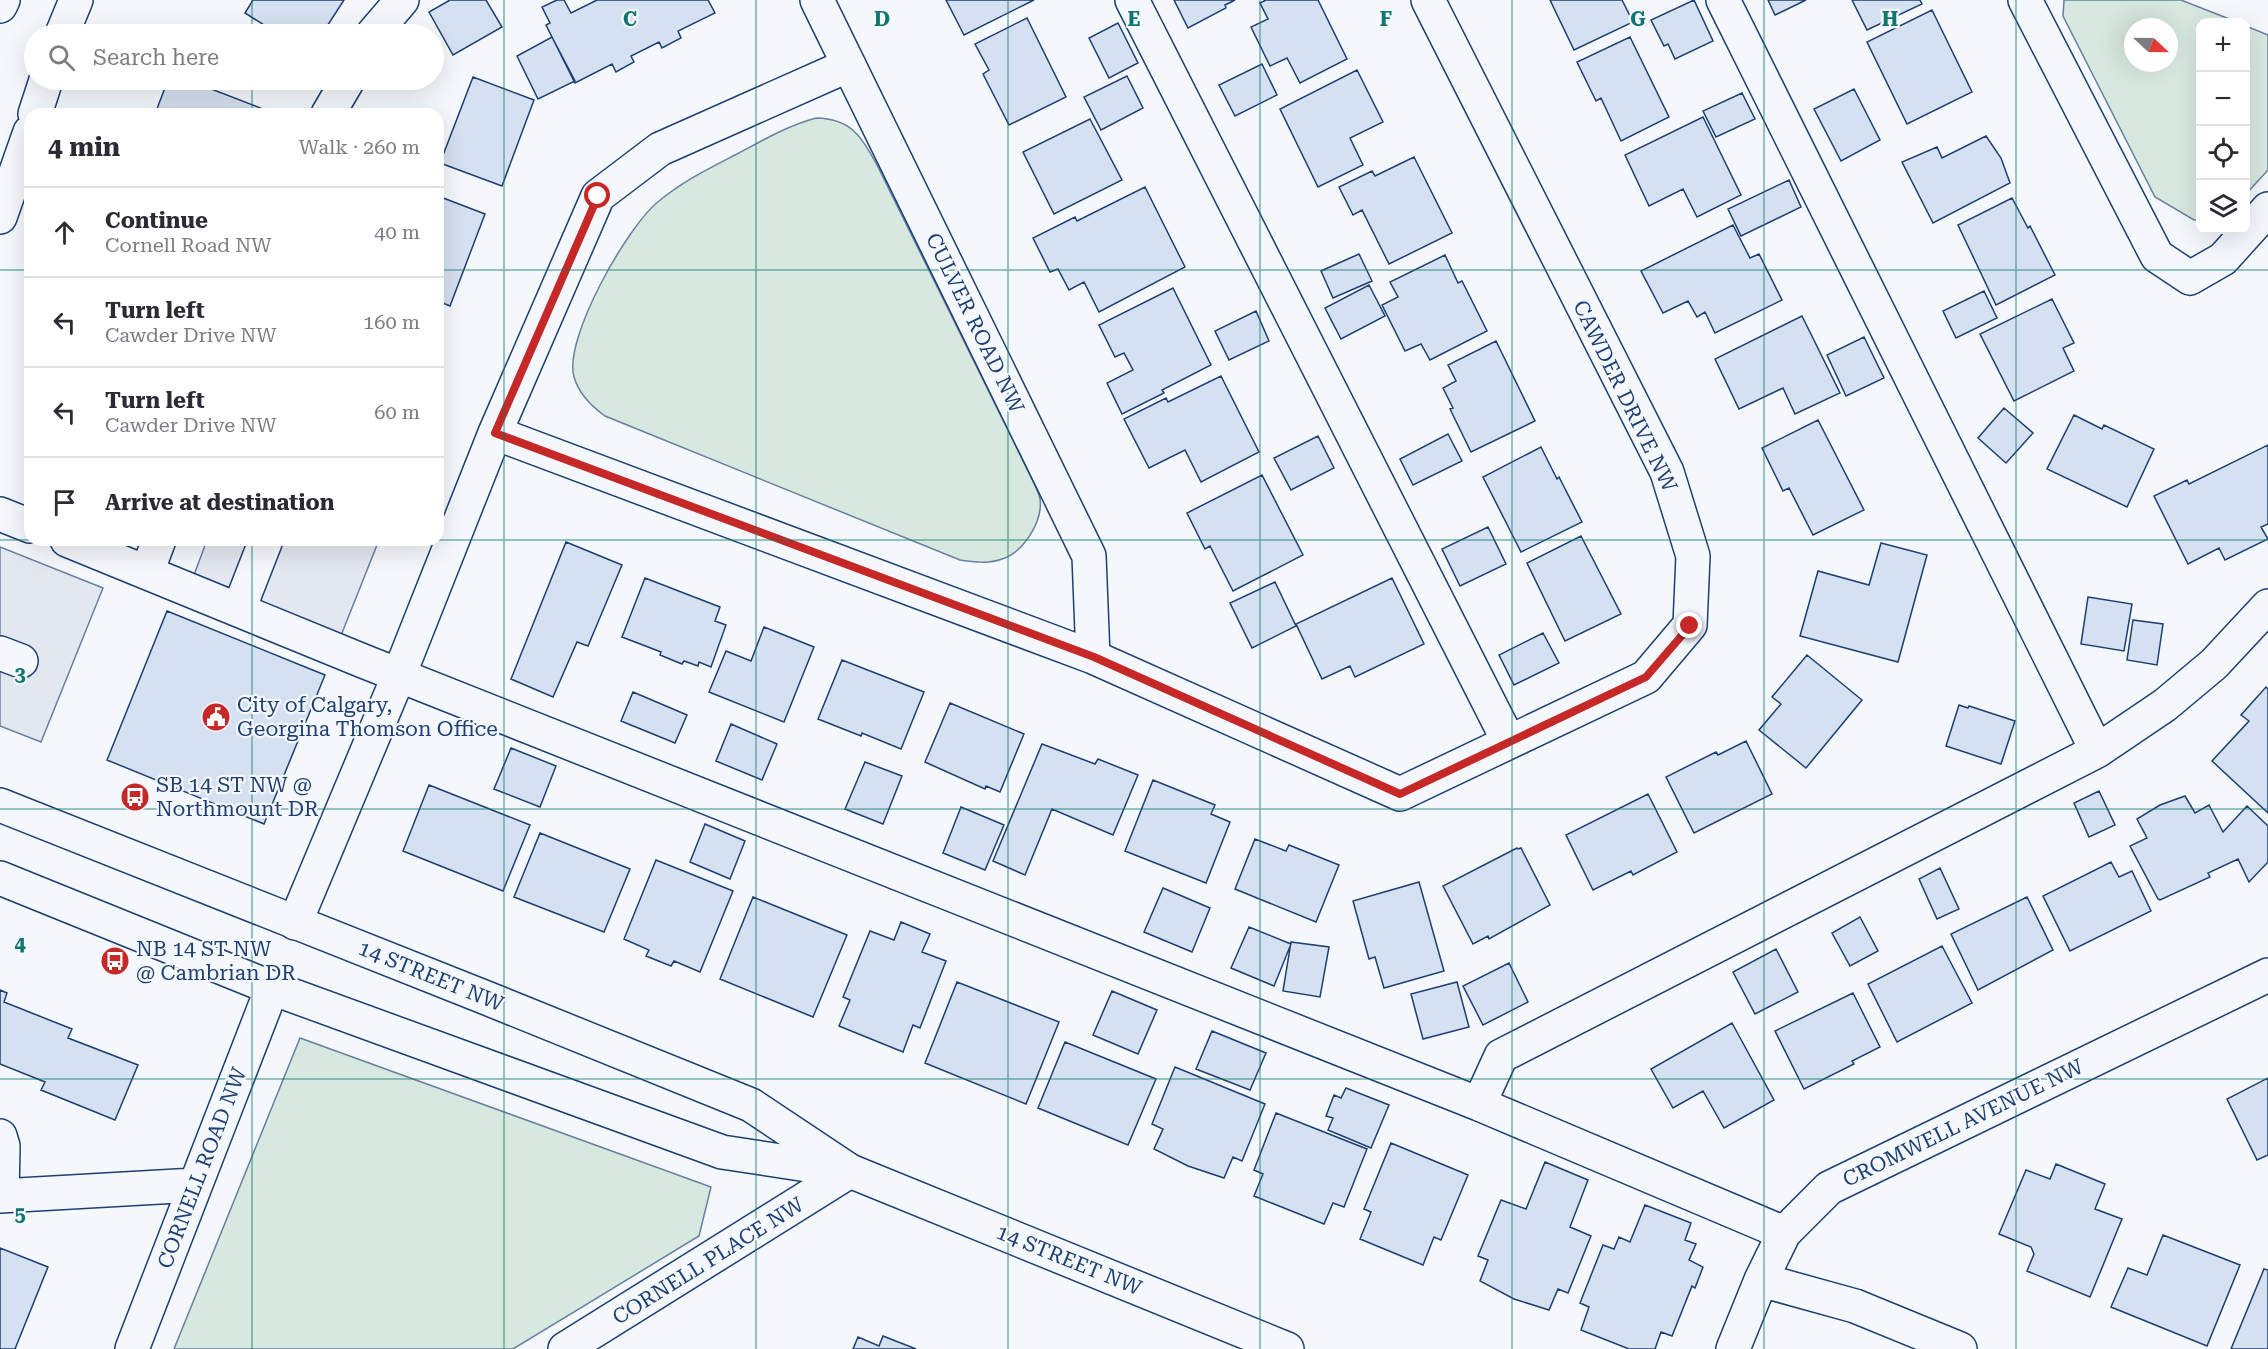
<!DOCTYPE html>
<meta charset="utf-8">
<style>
body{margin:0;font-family:"Roboto Serif",serif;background:#f7f7f7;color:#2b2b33}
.controls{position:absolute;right:18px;top:18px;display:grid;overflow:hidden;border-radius:12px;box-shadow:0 6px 24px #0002}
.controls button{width:54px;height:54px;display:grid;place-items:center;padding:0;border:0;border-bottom:2px solid #e1e1e2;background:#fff;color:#2b2b33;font:30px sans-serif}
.compass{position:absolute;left:2124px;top:18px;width:54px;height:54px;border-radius:50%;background:#fff;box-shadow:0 6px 24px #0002;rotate:112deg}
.stop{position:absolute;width:18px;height:18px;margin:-14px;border:4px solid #c62828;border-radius:50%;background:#fff}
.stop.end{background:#c62828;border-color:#fff;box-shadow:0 2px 6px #0008}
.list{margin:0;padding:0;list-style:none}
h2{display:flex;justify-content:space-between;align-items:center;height:78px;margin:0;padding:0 24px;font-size:26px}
h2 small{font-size:20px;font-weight:400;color:#7c7c81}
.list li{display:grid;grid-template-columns:39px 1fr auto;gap:18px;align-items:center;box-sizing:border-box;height:90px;padding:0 24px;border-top:2px solid #e1e1e2}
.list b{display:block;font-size:22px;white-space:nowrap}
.list p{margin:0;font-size:20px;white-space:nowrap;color:#7c7c81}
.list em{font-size:20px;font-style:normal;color:#7c7c81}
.icon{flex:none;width:33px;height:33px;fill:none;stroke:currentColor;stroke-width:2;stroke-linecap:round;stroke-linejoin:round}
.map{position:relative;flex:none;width:2268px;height:1349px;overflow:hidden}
.search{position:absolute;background:#fff;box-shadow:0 6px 24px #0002;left:24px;top:24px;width:420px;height:66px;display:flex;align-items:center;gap:15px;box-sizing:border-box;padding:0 21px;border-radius:33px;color:#7c7c81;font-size:22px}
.panel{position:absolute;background:#fff;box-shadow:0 6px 24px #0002;left:24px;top:108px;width:420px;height:438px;border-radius:18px}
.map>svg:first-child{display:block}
.green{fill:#d7e8df;stroke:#687fa3;stroke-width:1.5;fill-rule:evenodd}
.parking{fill:#e3e8f0;stroke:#687fa3;stroke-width:1.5}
.building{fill:#d5e0f0;stroke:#1d3f73;stroke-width:1.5}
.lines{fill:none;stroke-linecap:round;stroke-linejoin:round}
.minor-casing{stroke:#1d3f73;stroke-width:36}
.major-casing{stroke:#1d3f73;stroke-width:36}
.minor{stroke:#f4f7fb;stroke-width:33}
.major{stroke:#f4f7fb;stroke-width:33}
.route{stroke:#c62828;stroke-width:8}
.grid{fill:none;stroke:#0f766e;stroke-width:1.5;stroke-opacity:0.55}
.labels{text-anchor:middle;stroke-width:4.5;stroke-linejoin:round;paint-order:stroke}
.street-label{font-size:21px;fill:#1d3f73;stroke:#f4f7fb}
.poi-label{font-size:21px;fill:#1d3f73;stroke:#f4f7fb;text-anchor:start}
.grid-label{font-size:20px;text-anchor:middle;font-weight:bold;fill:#0f766e;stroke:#f4f7fb;stroke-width:4.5;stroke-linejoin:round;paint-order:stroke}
</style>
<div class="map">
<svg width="2268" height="1349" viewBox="0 0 2268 1349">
<rect width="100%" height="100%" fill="#f4f7fb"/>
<path class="green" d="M2064,0h117l56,22h-37v197l-6,1 -39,-23 -92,-181zM2133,27h36v36h-36z
M2246,26l22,9v135l-22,24z
M816,118c35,1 44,17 60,45l157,318c2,5 6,12 7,18 3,22 -16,53 -38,60 -13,5 -28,3 -42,1l-355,-144c-14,-10 -26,-22 -31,-39 -11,-38 54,-152 85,-176 24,-20 51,-33 78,-47 26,-14 50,-28 79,-36z
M300,1038l411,149 -12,49 -186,113h-339z"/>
<path class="parking" d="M207,540h172l-41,103 -147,-60z
M0,547l103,41 -62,154 -41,-16z"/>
<path class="building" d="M253,0h91l-22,34h-44l-33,-21z
M450,0h36l16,27 -49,28 -24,-43z
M557,0h7l7,13 26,-13h111l7,13 -37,18 3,7 -19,10 -3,-6 -28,14 3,6 -18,10 -4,-8 -37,19 -29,-58 4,-2 -8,-16z
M946,0h88l-70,35z
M1174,0h61l-10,5 1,3 -38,20z
M1266,0h52l29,59 -47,24 -13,-25 -17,8 -19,-39 17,-8 -8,-16z
M1550,0h72l11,22 -59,28z
M1694,0l19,41 -38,18 -7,-15 -4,2 -13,-26z
M1768,0h38l-31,15z
M1852,0h68l2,4 -55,26z
M1932,10l40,82 -65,32 -40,-82z
M1027,18l39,79 -57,28 -26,-51 6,-4 -14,-26z
M1118,23l20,40 -29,15 -20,-40z
M552,37l23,44 -37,18 -21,-43z
M1630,37l39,80 -48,24 -20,-43 -5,3 -19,-39z
M1262,64l15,31 -42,21 -16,-31z
M1357,70l26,52 -33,16 13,27 -45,22 -38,-78z
M1127,76l16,32 -42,22 -17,-33z
M473,77l61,23 -32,86 -62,-23z
M168,80h20l88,34h-121z
M1854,89l26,51 -39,21 -27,-52z
M1742,93l13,26 -39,18 -13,-26z
M1703,117l38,78 -44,22 -14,-28 -34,17 -24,-51z
M1090,119l32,61 -68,34 -31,-62z
M1986,136l15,22 9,25 -77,40 -31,-61 35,-15 5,11z
M1414,157l38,76 -63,31 -27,-54 -9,5 -14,-28 33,-16 3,5z
M1789,180l12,27 -60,29 -13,-27z
M1145,187l40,80 -86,45 -15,-30 -15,8 -11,-21 -8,3 -17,-34 42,-21 2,4z
M438,196l47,18 -35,92 -12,-5z
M2012,198l16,30 2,-2 25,49 -59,30 -38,-80z
M1733,225l17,33 9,-4 23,46 -67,33 -10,-21 -8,5 -9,-16 -25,12 -22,-42z
M1359,254l13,27 -39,17 -12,-27z
M1445,255l13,28 4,-2 25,50 -57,29 -9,-16 -16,7 -23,-46 16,-8 -8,-15z
M1369,285l16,31 -44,23 -16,-31z
M1173,288l38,77 -49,25 2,3 -42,21 -15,-31 26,-13 -9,-17 -9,4 -16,-32z
M1984,291l13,27 -41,20 -13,-27z
M2052,299l22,44 -11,5 11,23 -60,30 -34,-67z
M1256,311l13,30 -40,19 -14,-29z
M1802,316l38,77 -45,21 -12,-26 -44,21 -24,-50z
M1864,337l20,41 -38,18 -19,-41z
M1496,341l39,80 -64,31 -21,-43 3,-1 -10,-20 13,-7 -8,-16z
M1221,376l38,76 -58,30 -16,-32 -36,18 -25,-49 42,-21 2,4z
M2004,408l29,25 -27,30 -28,-25z
M2074,415l28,14 2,-4 50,24 -27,58 -80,-38z
M1818,420l46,90 -51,25 -24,-47 -6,3 -21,-43z
M1448,434l14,27 -49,24 -13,-26z
M1318,436l16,32 -43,22 -17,-32z
M2268,445v79l-7,3 7,12 -43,21 -6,-12 -31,16 -34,-68 33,-16 2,4z
M1541,447l16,32 2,-2 23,45 -61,30 -38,-75z
M1262,475l41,80 -70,36 -23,-45 -5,3 -18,-36z
M1488,527l18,37 -46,22 -18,-37z
M1581,536l40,78 -56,27 -38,-78z
M566,542l56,23 -34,81 -11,-4 -24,55 -42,-18z
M1881,543l46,12 -29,107 -98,-26 18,-65 51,14z
M645,578l75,29 -5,14 11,4 -15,42 -12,-5 -1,4 -14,-5 -2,3 -22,-9 1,-3 -39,-15z
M1392,578l32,66 -69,33 -5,-11 -28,13 -26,-55z
M1275,582l21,44 -44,22 -22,-45z
M2088,597l44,7 -8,47 -43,-7z
M167,611l158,64 -61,149 -157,-64z
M2133,620l30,4 -6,41 -30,-5z
M764,627l50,20 -30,75 -75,-30 17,-41 25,10z
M1543,633l16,30 -45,22 -15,-30z
M1807,655l55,45 -56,68 -47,-38 22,-26 -9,-7z
M842,660l82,32 -23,57 -39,-16 -1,3 -43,-17z
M2266,687l2,2v124l-56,-52 37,-40 -8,-6z
M633,692l54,23 -12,28 -54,-22z
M950,703l74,31 -24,58 -14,-6 -1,3 -60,-27z
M1959,705l9,3 1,-2 46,15 -14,43 -55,-18z
M731,724l46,20 -15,36 -46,-19z
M1746,741l26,53 -78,39 -28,-56 50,-25 2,3z
M1042,744l53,20 3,-5 40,16 -25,60 -61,-26 -27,66 -32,-14z
M511,748l45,18 -16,41 -46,-18z
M865,762l37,14 -19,48 -38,-15z
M1153,780l62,25 -4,9 19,8 -24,61 -81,-32z
M429,785l101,40 -27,66 -100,-40z
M2099,791l16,34 -26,12 -15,-34z
M1648,794l29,58 -44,23 -2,-4 -38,19 -27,-55z
M2185,796l10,17 14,-8 14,27 24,-26 21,20v36l-19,20 -11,-23 -30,14 2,4 -50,23 -2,-1 -28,-53 17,-8 -10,-19 23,-14z
M961,807l43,18 -19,45 -42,-17z
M705,824l40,17 -15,38 -40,-17z
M540,833l90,36 -26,63 -90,-35z
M1255,839l31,12 3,-6 50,20 -23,57 -81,-33z
M1517,848l1,1 3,-1 29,57 -61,34 -1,-3 -15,8 -30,-58z
M656,860l77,31 -33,81 -26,-11 -3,5 -25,-10 3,-6 -25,-11z
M2111,862l8,15 13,-6 19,40 -81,40 -27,-55z
M1940,868l19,41 -22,10 -18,-40z
M1419,882l25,89 -60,17 -9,-31 -6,2 -16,-58z
M1163,888l47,20 -18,44 -48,-20z
M753,897l94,38 -34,82 -93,-38z
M2027,897l26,53 -75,40 -27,-56z
M1860,917l18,34 -28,15 -18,-33z
M901,922l29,12 -8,18 24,9 -26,67 -7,-3 -10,27 -64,-26 11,-26 -7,-3 27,-66 24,9z
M1249,927l42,17 -17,42 -43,-18z
M1291,942l38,5 -9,50 -37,-6z
M1942,946l30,57 -75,39 -29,-58z
M1776,949l22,43 -43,22 -22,-42z
M1509,963l19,39 -45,23 -20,-39z
M957,982l102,40 -33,82 -101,-41z
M1457,982l12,45 -46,12 -12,-45z
M0,990l7,3 -3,9 68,27 -4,9 70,27 -23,55 -74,-30 4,-8 -45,-18z
M1112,991l45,19 -19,44 -45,-19z
M1853,993l27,54 -28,14 2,3 -50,25 -29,-58z
M1732,1023l42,77 -50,28 -21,-37 -30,17 -22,-39z
M1212,1031l54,22 -16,37 -54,-21z
M1065,1042l91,37 -28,66 -90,-37z
M1175,1067l90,37 -23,57 -9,-4 -9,21 -36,-12 -34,-17 9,-20 -11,-5z
M2268,1078v77l-11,5 -30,-61z
M1346,1088l43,17 -18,43 -43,-18 5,-12 -7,-2 8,-21 7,3z
M1276,1113l91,36 -23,58 -11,-4 -9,21 -70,-28 9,-22 -9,-4z
M1391,1143l77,32 -27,65 -7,-3 -11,28 -63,-26 11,-27 -7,-3z
M1545,1162l43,18 -18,47 21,9 -23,57 -10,-4 -9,21 -35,-11 -34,-18 8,-21 -10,-4 23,-56 25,9z
M2056,1164l49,20 -10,25 27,10 -32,78 -63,-26 7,-17 -3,-7 -32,-13 27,-64 24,9z
M1645,1205l46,18 -6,17 11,4 -7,16 14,7 -8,21 -3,-2 -20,50 -11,-4 -6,17h-26l-48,-19 8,-23 -9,-4 23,-58 11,4 5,-12 11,5z
M2163,1235l77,30 -33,81 -96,-39 17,-39 19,7z
M0,1248l48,19 -33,82h-15z
M2264,1269l4,1v79h-37z
M883,1336l33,13h-63l5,-12 21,9z"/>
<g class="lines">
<g class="minor-casing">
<path id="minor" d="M817,0l272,556 4,101
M1132,0l377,742
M1723,0l374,751
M2025,0l132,256 33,22 33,-19 45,-50
M0,6l3,-6
M62,34l14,-34
M373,34l29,-34
M35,114l11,-34
M328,114l20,-34
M0,217l30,-85
M495,433l598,224 307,137 246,-117 44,-52 3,-69 -26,-84 -239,-472
M0,514l30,12
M67,540l296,121 1116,443 305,129
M147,572l12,-32
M239,609l27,-69
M0,653l21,8
M295,923l104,-248 96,-242 103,-237 62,-47 189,-84
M1479,1104l22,-48 596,-305 68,-46 49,-41 54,-58
M0,1136l3,10 -1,50
M0,1196l195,-11
M1761,1280l94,26 105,43
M132,1349l140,-361
M565,1349l285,-178
M1733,1349l28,-69 23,-47 45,-45 439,-213"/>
</g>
<g class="major-casing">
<path id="major" d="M0,805l484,192 267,108 99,66 437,178
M0,878l272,110 450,164 118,18"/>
</g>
<use href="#minor" class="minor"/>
<use href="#major" class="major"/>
</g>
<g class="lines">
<path class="route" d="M598,196l-103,237 599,224 306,137 246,-117 44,-51"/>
</g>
<path class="grid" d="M252,0v34M504,0v1349M756,0v1349M1008,0v1349M1260,0v1349M1512,0v1349M1764,0v1349M2016,0v1349M252,80v34M0,270h30M438,270h1830M0,540h30M252,540v809M438,540h1830M0,809h2268M0,1079h2268"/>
<defs>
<g id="civic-disc" transform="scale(1.5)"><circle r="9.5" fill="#c62828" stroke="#f4f7fb"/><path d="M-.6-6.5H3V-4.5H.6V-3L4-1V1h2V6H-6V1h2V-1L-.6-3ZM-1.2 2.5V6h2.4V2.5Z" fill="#fff"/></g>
<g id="bus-disc" transform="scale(1.5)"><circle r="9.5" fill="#c62828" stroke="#f4f7fb"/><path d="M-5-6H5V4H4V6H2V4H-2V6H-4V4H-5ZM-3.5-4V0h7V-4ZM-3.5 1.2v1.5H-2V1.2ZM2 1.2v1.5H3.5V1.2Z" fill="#fff"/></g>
</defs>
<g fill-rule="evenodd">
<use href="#civic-disc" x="216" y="717"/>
<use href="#bus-disc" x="135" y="797"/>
<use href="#bus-disc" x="115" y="961"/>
</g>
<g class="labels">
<g class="street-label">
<text transform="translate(975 323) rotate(64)" y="7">CULVER ROAD NW</text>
<text transform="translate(1625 396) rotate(64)" y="7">CAWDER DRIVE NW</text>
<text transform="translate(431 976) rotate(22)" y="7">14 STREET NW</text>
<text transform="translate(1963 1123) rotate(-26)" y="7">CROMWELL AVENUE NW</text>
<text transform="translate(202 1168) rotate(-69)" y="7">CORNELL ROAD NW</text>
<text transform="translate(1069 1260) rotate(22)" y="7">14 STREET NW</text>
<text transform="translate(708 1261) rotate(-32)" y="7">CORNELL PLACE NW</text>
</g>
<g class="poi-label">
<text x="237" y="712">City of Calgary,<tspan x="237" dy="24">Georgina Thomson Office</tspan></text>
<text x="156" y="792">SB 14 ST NW @<tspan x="156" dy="24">Northmount DR</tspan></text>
<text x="136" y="956">NB 14 ST NW<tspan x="136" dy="24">@ Cambrian DR</tspan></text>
</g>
</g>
<g class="grid-label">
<text x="630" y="26">C</text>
<text x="882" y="26">D</text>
<text x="1134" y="26">E</text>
<text x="1386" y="26">F</text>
<text x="1638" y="26">G</text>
<text x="1890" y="26">H</text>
<text x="20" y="681">3</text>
<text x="20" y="951">4</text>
<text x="20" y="1221">5</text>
</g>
</svg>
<div class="controls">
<button>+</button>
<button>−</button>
<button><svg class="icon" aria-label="locate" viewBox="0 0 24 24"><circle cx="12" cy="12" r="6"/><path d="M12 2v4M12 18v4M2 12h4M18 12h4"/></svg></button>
<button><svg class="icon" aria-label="layers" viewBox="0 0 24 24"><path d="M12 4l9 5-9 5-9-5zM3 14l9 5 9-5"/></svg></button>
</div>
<svg class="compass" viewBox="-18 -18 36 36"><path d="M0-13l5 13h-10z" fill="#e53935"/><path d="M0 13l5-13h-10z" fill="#7c7c81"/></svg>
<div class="stop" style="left:598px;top:196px"></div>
<div class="stop end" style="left:1690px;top:626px"></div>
<div class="search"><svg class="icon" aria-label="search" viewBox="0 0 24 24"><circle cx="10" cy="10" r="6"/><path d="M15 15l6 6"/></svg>Search here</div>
<section class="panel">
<h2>4 min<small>Walk · 260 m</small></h2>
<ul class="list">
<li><svg class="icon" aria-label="ahead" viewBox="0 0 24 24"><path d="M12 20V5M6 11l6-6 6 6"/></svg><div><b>Continue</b><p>Cornell Road NW</p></div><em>40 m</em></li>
<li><svg class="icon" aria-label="left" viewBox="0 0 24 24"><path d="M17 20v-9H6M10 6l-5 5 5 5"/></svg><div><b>Turn left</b><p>Cawder Drive NW</p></div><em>160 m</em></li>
<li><svg class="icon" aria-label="left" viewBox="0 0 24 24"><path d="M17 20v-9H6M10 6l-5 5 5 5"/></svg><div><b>Turn left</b><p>Cawder Drive NW</p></div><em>60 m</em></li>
<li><svg class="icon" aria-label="arrive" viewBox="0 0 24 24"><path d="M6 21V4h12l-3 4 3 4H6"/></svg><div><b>Arrive at destination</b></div></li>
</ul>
</section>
</div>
